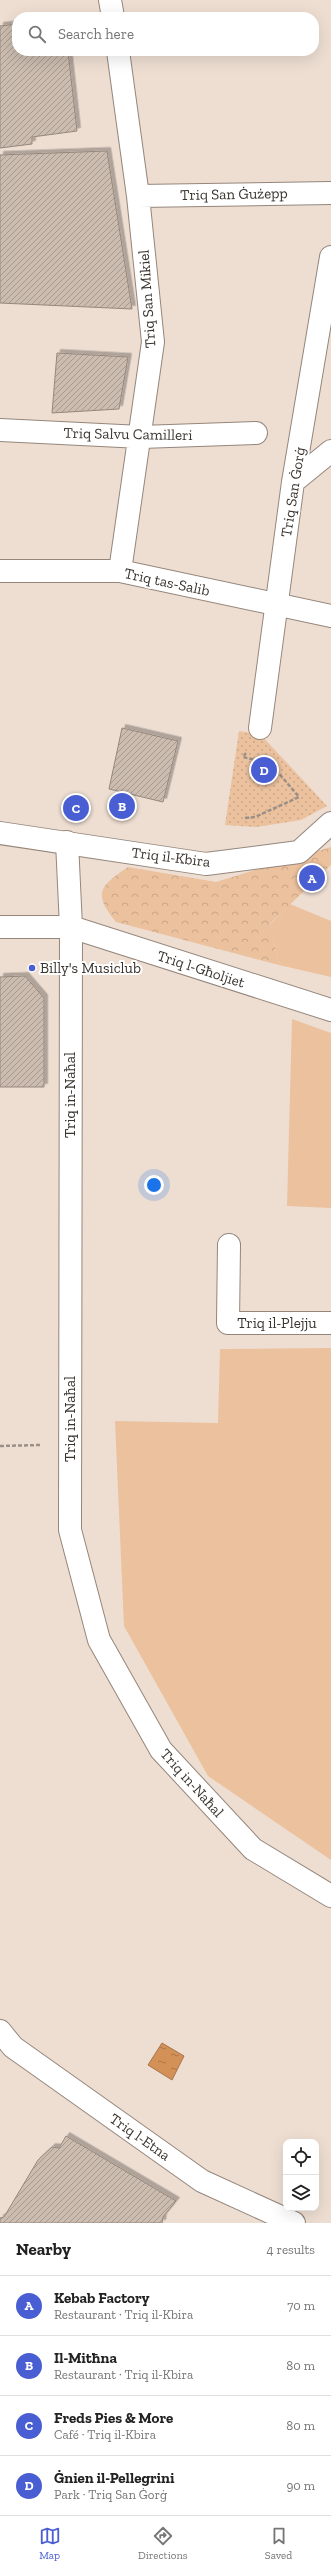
<!DOCTYPE html>
<meta charset="utf-8">
<style>
body{margin:0;font-family:"Zilla Slab",serif;background:#f2f2f2;color:#222}
.controls{position:absolute;right:12px;bottom:12px;display:grid;overflow:hidden;border-radius:8px;box-shadow:0 4px 16px #0002}
.controls button{width:36px;height:36px;display:grid;place-items:center;padding:0;border:0;border-bottom:1px solid #e0e0e0;background:#fff;color:#222;font:20px sans-serif}
.you{position:absolute;left:154px;top:1185px;width:14px;height:14px;margin:-10px;border:3px solid #fff;border-radius:50%;background:#1a73e8;box-shadow:0 0 0 6px #1a73e833}
.badge{display:grid;place-items:center;width:26px;height:26px;border-radius:50%;background:#495ed2;color:#fff;font-size:13px;font-weight:700}
.pin{position:absolute;translate:-50% -50%;border:2px solid #fff;box-shadow:0 1px 4px #0006}
.list{margin:0;padding:0;list-style:none}
h2{display:flex;justify-content:space-between;align-items:center;height:52px;margin:0;padding:0 16px;font-size:17px}
h2 small{font-size:13px;font-weight:400;color:#767676}
.list li{display:grid;grid-template-columns:26px 1fr auto;gap:12px;align-items:center;box-sizing:border-box;height:60px;padding:0 16px;border-top:1px solid #e0e0e0}
.list b{display:block;font-size:15px;white-space:nowrap}
.list p{margin:0;font-size:13px;white-space:nowrap;color:#767676}
.list em{font-size:13px;font-style:normal;color:#767676}
.icon{flex:none;width:22px;height:22px;fill:none;stroke:currentColor;stroke-width:2;stroke-linecap:round;stroke-linejoin:round}
.map{position:relative;flex:none;width:331px;height:2223px;overflow:hidden}
.search{position:absolute;background:#fff;box-shadow:0 4px 16px #0002;left:12px;right:12px;top:12px;height:44px;display:flex;align-items:center;gap:10px;box-sizing:border-box;padding:0 14px;border-radius:16px;color:#767676;font-size:15px}
.sheet{height:292px;background:#fff}
nav{display:flex;justify-content:space-around;align-items:center;box-sizing:border-box;height:56px;border-top:1px solid #e0e0e0;background:#fff;font-size:11px;color:#767676}
nav a{display:grid;justify-items:center;gap:2px}
nav .on{color:#495ed2}
.map>svg:first-child{display:block}
.grass{fill:#ebc19e}
.park{fill:url(#park-crowns)}
.garden{fill:url(#garden-dots)}
.water{fill:url(#water-ripples);stroke:#a5754b}
.building{fill:url(#building-hatch);stroke:#96877c;filter:url(#shadow)}
.lines{fill:none;stroke-linecap:round;stroke-linejoin:round}
.minor-casing{stroke:#95867b;stroke-width:24}
.secondary-casing{stroke:#95867b;stroke-width:24}
.path{stroke:#9b9087;stroke-width:2.5;stroke-dasharray:4 2;stroke-linecap:butt}
.minor{stroke:#fff;stroke-width:22}
.secondary{stroke:#fff;stroke-width:22}
.poi-dot{fill:#495ed2;stroke:#fff;stroke-width:1.5}
.labels{text-anchor:middle;stroke-width:4;stroke-linejoin:round;paint-order:stroke}
.street-label{font-size:15px;fill:#3a342f;stroke:#fff}
.poi-label{font-size:15px;fill:#3a342f;stroke:#fff;text-anchor:start}
</style>
<div class="map">
<svg width="331" height="2223" viewBox="0 0 331 2223">
<defs>
<pattern id="park-crowns" width="20" height="18" patternUnits="userSpaceOnUse"><rect width="20" height="18" fill="#ebc19e"/><path d="M2 6a3 3 0 1 1 6 0M12 15a3 3 0 1 1 6 0" fill="none" stroke="#caa688"/></pattern>
<pattern id="garden-dots" width="8" height="8" patternUnits="userSpaceOnUse"><rect width="8" height="8" fill="#ebc19e"/><path d="M2 2h.1M6 6h.1" fill="none" stroke="#caa688" stroke-width="1.8" stroke-linecap="round"/></pattern>
<pattern id="water-ripples" width="26" height="14" patternUnits="userSpaceOnUse"><rect width="26" height="14" fill="#d39157"/><path d="M2 4q2-2 4 0t4 0M15 11q2-2 4 0t4 0" fill="none" stroke="#ac7748"/></pattern>
<pattern id="building-hatch" width="6" height="6" patternUnits="userSpaceOnUse"><rect width="6" height="6" fill="#cbbcaf"/><path d="M-1 1l2-2M0 6l6-6M5 7l2-2" fill="none" stroke="#a69a8f"/></pattern>
<filter id="shadow"><feDropShadow dx="3.5" dy="-3.5" stdDeviation="0" flood-color="#0004"/></filter>
</defs>
<rect width="100%" height="100%" fill="#eeded2"/>
<path class="grass" d="M290,904l41,17v56l-52,-12 -9,-40z
M292,1019l39,14v175l-44,-2z
M331,1348v512l-123,-84 -84,-150 -9,-205 103,2 2,-74z"/>
<path class="park" d="M331,847v18l-61,59 9,41 -163,-43c-24,-29 -16,-36 12,-55l88,15z"/>
<path class="garden" d="M239,731l22,4 66,71 -26,14 -45,7 -31,-2z"/>
<path class="water" d="M162,2043l22,13 -12,24 -24,-15z"/>
<path class="building" d="M17,24v27h51l9,80 -45,6v7l-32,4v-122z
M107,151l25,158 -132,-6v-148z
M57,353l71,4 -9,52 -67,4z
M122,728l56,13 -15,61 -54,-13z
M25,976l19,22v89h-44v-110z
M66,2136l110,65 -13,16 -1,6h-162v-5l4,-1 34,-57 14,-13 7,1z"/>
<g class="lines">
<g class="minor-casing">
<path id="minor" d="M110,0l3,17
M118,51l20,145 15,146 -33,229
M138,196l193,-3
M0,430l141,7 115,-4
M293,482l38,-31
M0,571h120l211,45
M260,728l33,-246 38,-225
M67,842l4,85 -1,603 29,110 62,110 92,99 78,47
M0,927h71l260,83
M229,1245l-1,78h103
M0,2031l13,16 189,134 92,42"/>
</g>
<g class="secondary-casing">
<path id="secondary" d="M0,833l206,31 93,-12 32,-29"/>
</g>
<path class="path" d="M245,818l10,-1 44,-20 -28,-33 -28,-7 3,-4
M0,1446l41,-1"/>
<use href="#minor" class="minor"/>
<use href="#secondary" class="secondary"/>
</g>
<circle class="poi-dot" cx="32" cy="968" r="4"/>
<g class="labels">
<g class="street-label">
<text transform="translate(234 194) rotate(-1)" y="5">Triq San Ġużepp</text>
<text transform="translate(147 299) rotate(-94)" y="5">Triq San Mikiel</text>
<text transform="translate(128 434) rotate(1)" y="5">Triq Salvu Camilleri</text>
<text transform="translate(293 492) rotate(-81)" y="5">Triq San Ġorġ</text>
<text transform="translate(167 582) rotate(12)" y="5">Triq tas-Salib</text>
<text transform="translate(171 857) rotate(7)" y="5">Triq il-Kbira</text>
<text transform="translate(201 969) rotate(18)" y="5">Triq l-Għoljiet</text>
<text transform="translate(70 1095) rotate(-90)" y="5">Triq in-Naħal</text>
<text x="277" y="1328">Triq il-Plejju</text>
<text transform="translate(70 1419) rotate(-90)" y="5">Triq in-Naħal</text>
<text transform="translate(192 1783) rotate(48)" y="5">Triq in-Naħal</text>
<text transform="translate(140 2137) rotate(35)" y="5">Triq l-Etna</text>
</g>
<g class="poi-label">
<text x="40" y="973">Billy's Musiclub</text>
</g>
</g>
</svg>
<div class="controls">
<button><svg class="icon" aria-label="locate" viewBox="0 0 24 24"><circle cx="12" cy="12" r="6"/><path d="M12 2v4M12 18v4M2 12h4M18 12h4"/></svg></button>
<button><svg class="icon" aria-label="layers" viewBox="0 0 24 24"><path d="M12 4l9 5-9 5-9-5zM3 14l9 5 9-5"/></svg></button>
</div>
<div class="you"></div>
<div class="pin badge" style="left:312px;top:878px">A</div>
<div class="pin badge" style="left:122px;top:806px">B</div>
<div class="pin badge" style="left:76px;top:808px">C</div>
<div class="pin badge" style="left:264px;top:770px">D</div>
<div class="search"><svg class="icon" aria-label="search" viewBox="0 0 24 24"><circle cx="10" cy="10" r="6"/><path d="M15 15l6 6"/></svg>Search here</div>
</div>
<section class="sheet">
<h2>Nearby<small>4 results</small></h2>
<ul class="list">
<li><span class="badge">A</span><div><b>Kebab Factory</b><p>Restaurant · Triq il-Kbira</p></div><em>70 m</em></li>
<li><span class="badge">B</span><div><b>Il-Mitħna</b><p>Restaurant · Triq il-Kbira</p></div><em>80 m</em></li>
<li><span class="badge">C</span><div><b>Freds Pies &amp; More</b><p>Café · Triq il-Kbira</p></div><em>80 m</em></li>
<li><span class="badge">D</span><div><b>Ġnien il-Pellegrini</b><p>Park · Triq San Ġorġ</p></div><em>90 m</em></li>
</ul>
</section>
<nav>
<a class="on"><svg class="icon" aria-label="map" viewBox="0 0 24 24"><path d="M3 6l6-2 6 2 6-2v14l-6 2-6-2-6 2zM9 4v14M15 6v14"/></svg>Map</a>
<a><svg class="icon" aria-label="directions" viewBox="0 0 24 24"><path d="M12 3l9 9-9 9-9-9zM9 14v-3h6M13 9l2 2-2 2"/></svg>Directions</a>
<a><svg class="icon" aria-label="saved" viewBox="0 0 24 24"><path d="M7 4h10v16l-5-4-5 4z"/></svg>Saved</a>
</nav>
